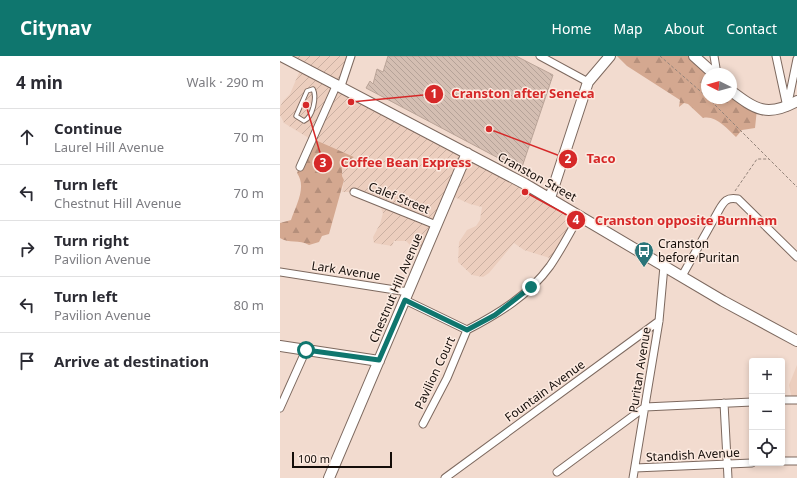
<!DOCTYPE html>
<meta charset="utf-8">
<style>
body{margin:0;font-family:"Noto Sans",sans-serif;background:#f7f7f7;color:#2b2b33}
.controls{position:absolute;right:12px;bottom:12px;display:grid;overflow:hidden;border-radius:4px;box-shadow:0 2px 6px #0003}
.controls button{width:36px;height:36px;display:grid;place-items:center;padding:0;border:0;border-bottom:1px solid #e1e1e2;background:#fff;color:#2b2b33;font:20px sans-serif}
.compass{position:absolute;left:421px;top:12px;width:36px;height:36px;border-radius:50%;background:#fff;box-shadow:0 2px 6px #0003;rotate:275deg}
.scale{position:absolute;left:12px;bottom:10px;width:100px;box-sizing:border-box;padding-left:4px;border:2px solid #140d09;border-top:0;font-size:11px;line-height:14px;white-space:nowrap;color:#140d09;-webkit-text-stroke:3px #fceae0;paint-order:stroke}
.stop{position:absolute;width:12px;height:12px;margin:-9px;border:3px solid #0f766e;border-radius:50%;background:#fff}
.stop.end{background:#0f766e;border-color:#fff;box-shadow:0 1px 4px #0008}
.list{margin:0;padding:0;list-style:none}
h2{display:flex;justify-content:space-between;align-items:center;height:52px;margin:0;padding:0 16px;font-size:17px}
h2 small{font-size:13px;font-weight:400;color:#7c7c81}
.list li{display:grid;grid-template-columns:26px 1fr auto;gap:12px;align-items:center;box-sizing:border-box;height:56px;padding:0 16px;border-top:1px solid #e1e1e2}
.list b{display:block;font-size:15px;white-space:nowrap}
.list p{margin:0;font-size:13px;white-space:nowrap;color:#7c7c81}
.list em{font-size:13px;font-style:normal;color:#7c7c81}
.icon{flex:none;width:22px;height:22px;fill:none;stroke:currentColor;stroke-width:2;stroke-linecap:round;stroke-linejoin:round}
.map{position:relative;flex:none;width:517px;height:422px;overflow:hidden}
header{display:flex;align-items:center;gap:24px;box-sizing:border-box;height:56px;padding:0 20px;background:#0f766e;color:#fff}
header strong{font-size:19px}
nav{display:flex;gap:22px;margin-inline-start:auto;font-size:14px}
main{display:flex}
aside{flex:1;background:#fff}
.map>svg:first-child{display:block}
.built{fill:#eccebe}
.industrial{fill:url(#industrial-furrows)}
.forest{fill:url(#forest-firs)}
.building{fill:url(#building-back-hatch);stroke:#baa498}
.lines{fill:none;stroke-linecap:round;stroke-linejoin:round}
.lane-casing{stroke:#7d695f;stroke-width:5.5}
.street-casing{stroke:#7d695f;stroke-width:9}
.secondary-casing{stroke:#7d695f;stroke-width:12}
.path{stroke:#93837a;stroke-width:1;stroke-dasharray:3 2;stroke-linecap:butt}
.lane{stroke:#fff;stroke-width:3.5}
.street{stroke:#fff;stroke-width:7}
.secondary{stroke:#fff;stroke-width:10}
.route{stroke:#0f766e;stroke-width:5}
.labels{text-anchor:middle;stroke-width:3;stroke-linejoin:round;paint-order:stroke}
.street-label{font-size:12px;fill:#140d09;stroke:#fceae0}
.poi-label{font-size:12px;fill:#140d09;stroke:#fceae0;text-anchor:start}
.leader{fill:none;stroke:#d62828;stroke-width:1.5}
.callout-dot{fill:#d62828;stroke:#fceae0;stroke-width:1.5}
.mark-label{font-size:12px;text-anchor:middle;font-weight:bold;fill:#fff}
.callout-label{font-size:13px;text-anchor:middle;font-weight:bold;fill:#d62828;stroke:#fceae0;stroke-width:3;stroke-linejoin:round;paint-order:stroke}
</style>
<header>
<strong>Citynav</strong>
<nav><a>Home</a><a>Map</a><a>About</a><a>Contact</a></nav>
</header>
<main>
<aside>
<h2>4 min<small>Walk · 290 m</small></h2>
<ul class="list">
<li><svg class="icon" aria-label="ahead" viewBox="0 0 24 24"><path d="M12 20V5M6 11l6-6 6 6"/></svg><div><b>Continue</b><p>Laurel Hill Avenue</p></div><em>70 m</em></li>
<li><svg class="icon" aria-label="left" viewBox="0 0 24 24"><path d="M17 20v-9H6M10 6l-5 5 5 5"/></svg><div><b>Turn left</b><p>Chestnut Hill Avenue</p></div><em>70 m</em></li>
<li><svg class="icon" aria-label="right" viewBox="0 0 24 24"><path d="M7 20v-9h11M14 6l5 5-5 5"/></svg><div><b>Turn right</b><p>Pavilion Avenue</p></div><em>70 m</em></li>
<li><svg class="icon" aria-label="left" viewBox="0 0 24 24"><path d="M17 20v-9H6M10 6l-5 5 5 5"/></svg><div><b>Turn left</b><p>Pavilion Avenue</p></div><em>80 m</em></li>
<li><svg class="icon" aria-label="arrive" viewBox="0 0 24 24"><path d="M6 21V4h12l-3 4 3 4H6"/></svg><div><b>Arrive at destination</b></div></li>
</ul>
</aside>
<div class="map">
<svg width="517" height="422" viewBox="0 0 517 422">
<defs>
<pattern id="industrial-furrows" width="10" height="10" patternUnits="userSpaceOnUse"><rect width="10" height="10" fill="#eccebe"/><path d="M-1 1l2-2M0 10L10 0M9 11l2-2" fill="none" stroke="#cab0a2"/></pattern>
<pattern id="forest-firs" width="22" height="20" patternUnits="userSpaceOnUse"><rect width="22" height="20" fill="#d4a890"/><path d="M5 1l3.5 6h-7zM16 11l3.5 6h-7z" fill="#b58f7b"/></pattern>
<pattern id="building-back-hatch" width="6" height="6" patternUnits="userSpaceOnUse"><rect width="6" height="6" fill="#d4beb2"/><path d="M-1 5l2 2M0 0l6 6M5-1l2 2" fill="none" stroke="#b5a298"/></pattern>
</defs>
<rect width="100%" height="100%" fill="#f2dbcf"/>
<path class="built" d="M517,309v34h-5l-3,-14z"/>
<path class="industrial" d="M0,0h75l-10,31 232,127 -24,45 -29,-9 -10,-7 -25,30 -6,4 -11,-2 -14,-13 1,-20 8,-12 9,-4 4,-6 2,-13 -12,-3 -20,-9 -26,56 -14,-6 -4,-4h-12l-2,5 -18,-3 -1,-6 7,-13 3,-11 -6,-14 -18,-7h-17l2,-12 -2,-4v-8l12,-11 -42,-17 -28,-17 -4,-8v-8l3,-6 7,-7 11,-26z"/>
<path class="forest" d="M337,0h77l13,18v24h24v-7l26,18 -2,19 -13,2 -6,7c-9,-8 -20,-22 -33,-19l-15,-14 -4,-1 -5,4 1,-7 -53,-34z
M33,83l41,18 -12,11v8l2,4 -15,54 -7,2 -3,6 -10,3c-10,-6 -20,-1 -29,-7v-15l11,-3c5,-15 16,-33 6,-47z"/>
<path class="building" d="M108,0h128l37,19 -32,95 -155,-82 4,-7 3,3 4,-15 6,3z"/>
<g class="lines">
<g class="lane-casing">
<path id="lane" d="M33,33c4,8 0,28 -9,32l-8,-5 11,-25z"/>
</g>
<g class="street-casing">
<path id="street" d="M260,0l48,26
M434,0l3,18
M496,0l11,51
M61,30l10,-30
M508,47l9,-44
M20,111l37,-83
M74,136l82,33
M0,216l128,20
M402,220l37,-66c5,-9 8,-13 19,-11l59,58
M125,244l62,30
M187,274c31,-16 62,-35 83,-64 11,-16 20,-34 30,-51
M502,344h15
M444,347l4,75
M0,352l26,-58
M143,368l24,-46 20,-48
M502,405h15
M355,412l117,-5
M277,416l88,-65 107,-5
M165,422l214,-157
M353,422l26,-157 5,-55"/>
</g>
<g class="secondary-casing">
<path id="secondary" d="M1,0l244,128 198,117 74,40
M414,0l20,18
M451,35c24,18 36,27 66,10
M270,142l38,-116 22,-26
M0,290l99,15
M49,422l138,-325"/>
</g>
<path class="path" d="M380,0l47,41
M428,42l89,89
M455,135l22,-32h12"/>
<use href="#lane" class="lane"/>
<use href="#street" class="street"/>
<use href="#secondary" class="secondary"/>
</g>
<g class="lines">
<path class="route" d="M26,294l73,10 26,-60 62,30 28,-15 36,-28"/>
</g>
<defs>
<g id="bus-pin" transform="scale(1)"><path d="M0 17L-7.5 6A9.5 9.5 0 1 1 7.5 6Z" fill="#2b7579" stroke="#fceae0"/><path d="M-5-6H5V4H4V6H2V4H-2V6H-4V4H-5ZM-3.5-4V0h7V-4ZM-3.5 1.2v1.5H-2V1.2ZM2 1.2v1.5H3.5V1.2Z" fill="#fff"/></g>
</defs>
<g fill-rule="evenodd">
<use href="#bus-pin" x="364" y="195"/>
</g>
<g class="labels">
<g class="street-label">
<text transform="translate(257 121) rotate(29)" y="4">Cranston Street</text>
<text transform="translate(119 142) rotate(22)" y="4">Calef Street</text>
<text transform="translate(66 215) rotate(9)" y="4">Lark Avenue</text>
<text transform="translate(116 232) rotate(-67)" y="4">Chestnut Hill Avenue</text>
<text transform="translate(360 314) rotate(-81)" y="4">Puritan Avenue</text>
<text transform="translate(155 317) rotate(-65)" y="4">Pavilion Court</text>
<text transform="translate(265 335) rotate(-36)" y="4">Fountain Avenue</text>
<text transform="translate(413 399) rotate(-3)" y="4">Standish Avenue</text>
</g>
<g class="poi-label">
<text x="378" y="192">Cranston<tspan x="378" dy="14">before Puritan</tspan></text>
</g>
</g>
<path class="leader" d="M71 46L154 38M209 73L288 103M26 49L43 107M245 136L296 164"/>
<g class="callout-dot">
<circle cx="71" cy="46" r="4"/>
<circle cx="209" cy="73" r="4"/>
<circle cx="26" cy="49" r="4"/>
<circle cx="245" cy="136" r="4"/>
<circle cx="154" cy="38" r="10"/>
<circle cx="288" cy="103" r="10"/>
<circle cx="43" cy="107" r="10"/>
<circle cx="296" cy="164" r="10"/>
</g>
<g class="mark-label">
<text x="154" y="42">1</text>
<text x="288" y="107">2</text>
<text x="43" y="111">3</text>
<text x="296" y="168">4</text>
</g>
<g class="callout-label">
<text x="243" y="42">Cranston after Seneca</text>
<text x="321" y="107">Taco</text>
<text x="126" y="111">Coffee Bean Express</text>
<text x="406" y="169">Cranston opposite Burnham</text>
</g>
</svg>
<div class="controls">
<button>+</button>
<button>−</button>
<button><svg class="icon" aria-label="locate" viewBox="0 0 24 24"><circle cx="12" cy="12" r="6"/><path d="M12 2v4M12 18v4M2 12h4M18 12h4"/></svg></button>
</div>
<svg class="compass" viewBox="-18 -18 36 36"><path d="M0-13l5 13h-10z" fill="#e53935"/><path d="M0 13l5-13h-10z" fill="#7c7c81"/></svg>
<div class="scale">100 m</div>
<div class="stop" style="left:26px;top:294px"></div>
<div class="stop end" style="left:251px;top:231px"></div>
</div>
</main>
